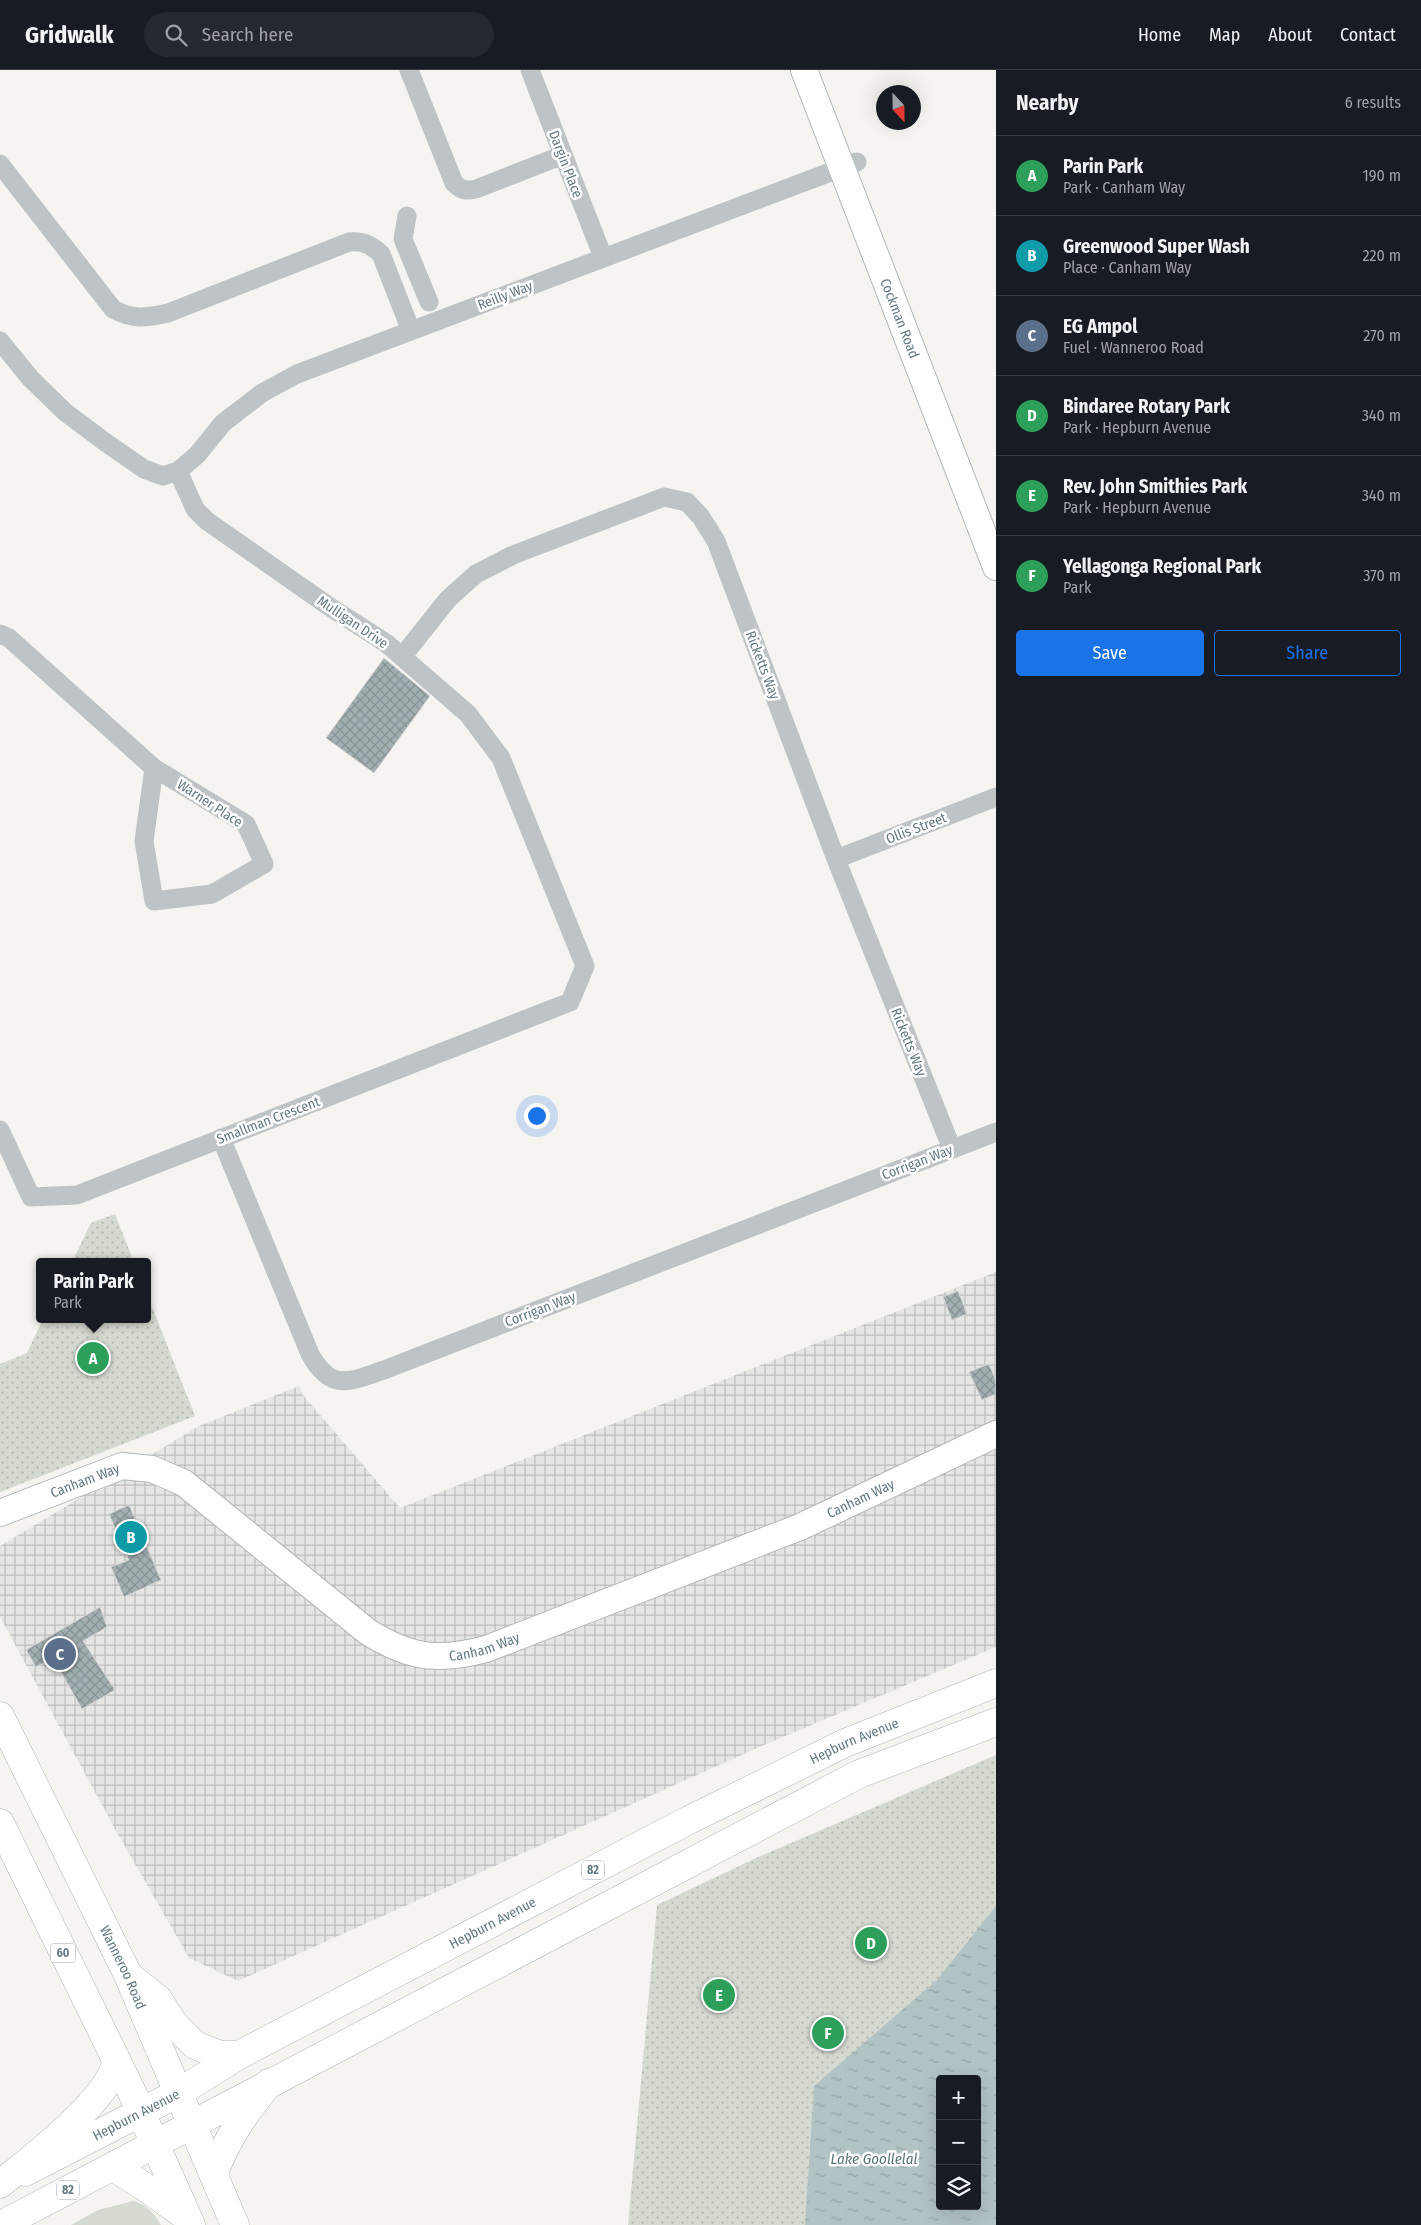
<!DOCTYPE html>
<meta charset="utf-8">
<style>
body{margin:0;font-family:"Fira Sans Condensed",sans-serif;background:#242831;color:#f1f3f6}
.controls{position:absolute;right:15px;bottom:15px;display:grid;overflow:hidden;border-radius:5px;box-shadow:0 5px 20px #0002}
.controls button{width:45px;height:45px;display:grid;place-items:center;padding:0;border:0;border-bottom:1px solid #363941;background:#171b24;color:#f1f3f6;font:25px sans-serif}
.compass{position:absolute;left:876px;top:15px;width:45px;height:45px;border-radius:50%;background:#171b24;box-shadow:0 5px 20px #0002;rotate:158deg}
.you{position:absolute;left:536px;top:1045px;width:18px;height:18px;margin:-12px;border:4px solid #fff;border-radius:50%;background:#1a73e8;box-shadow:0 0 0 8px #1a73e833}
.badge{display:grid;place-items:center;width:32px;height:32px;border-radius:50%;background:#1a73e8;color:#fff;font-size:16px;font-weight:700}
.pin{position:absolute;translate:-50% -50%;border:2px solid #fff;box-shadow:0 1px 5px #0006}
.popup{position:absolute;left:36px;top:1188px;width:115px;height:65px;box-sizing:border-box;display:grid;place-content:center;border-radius:5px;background:#171b24;filter:drop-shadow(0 1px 4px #0005);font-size:16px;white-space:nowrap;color:#9ea1a6}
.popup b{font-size:19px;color:#f1f3f6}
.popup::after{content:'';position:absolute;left:50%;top:100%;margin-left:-10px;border:10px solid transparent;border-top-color:#171b24}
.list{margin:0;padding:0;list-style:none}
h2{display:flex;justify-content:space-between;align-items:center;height:65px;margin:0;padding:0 20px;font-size:21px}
h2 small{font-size:16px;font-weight:400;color:#9ea1a6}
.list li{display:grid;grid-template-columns:32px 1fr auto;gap:15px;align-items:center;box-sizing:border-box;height:80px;padding:0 20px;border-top:1px solid #363941}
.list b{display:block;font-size:19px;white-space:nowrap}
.list p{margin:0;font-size:16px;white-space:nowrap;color:#9ea1a6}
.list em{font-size:16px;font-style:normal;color:#9ea1a6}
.actions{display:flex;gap:10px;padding:15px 20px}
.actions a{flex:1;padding:11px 0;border:1px solid #1a73e8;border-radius:5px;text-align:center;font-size:18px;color:#1a73e8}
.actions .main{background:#1a73e8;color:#fff}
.icon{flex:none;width:28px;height:28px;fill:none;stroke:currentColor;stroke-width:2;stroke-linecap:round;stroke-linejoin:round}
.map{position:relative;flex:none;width:996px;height:2155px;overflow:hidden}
header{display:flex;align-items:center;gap:30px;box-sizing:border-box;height:70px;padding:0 25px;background:#171b24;border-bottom:1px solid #363941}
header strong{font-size:24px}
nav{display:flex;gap:28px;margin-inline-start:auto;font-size:18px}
.search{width:350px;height:45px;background:#242831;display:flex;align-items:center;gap:12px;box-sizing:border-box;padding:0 18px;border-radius:28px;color:#9ea1a6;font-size:19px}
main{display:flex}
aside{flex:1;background:#171b24}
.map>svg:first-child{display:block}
.industrial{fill:url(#industrial-grid)}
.green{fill:#d5dad0}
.park{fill:url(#park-dots);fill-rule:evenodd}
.water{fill:url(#water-ripples);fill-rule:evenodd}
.building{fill:url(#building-cross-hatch);stroke:#d6d6d4}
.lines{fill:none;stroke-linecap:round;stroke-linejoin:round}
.secondary-casing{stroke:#b0b7ba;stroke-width:28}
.primary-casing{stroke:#afb6b8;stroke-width:29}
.highway-casing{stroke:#b1b6b8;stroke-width:29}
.street{stroke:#bec3c5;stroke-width:19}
.secondary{stroke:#fff;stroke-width:26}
.primary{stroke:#fff;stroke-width:28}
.highway{stroke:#fff;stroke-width:28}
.labels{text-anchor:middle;stroke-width:5;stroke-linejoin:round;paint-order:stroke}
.shield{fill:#fff;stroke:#92a2a8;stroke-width:1}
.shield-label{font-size:12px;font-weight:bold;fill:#647a82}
.street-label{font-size:14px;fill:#647a82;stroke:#fff}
.water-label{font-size:15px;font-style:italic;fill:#5a7678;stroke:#fff}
</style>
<header>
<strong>Gridwalk</strong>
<div class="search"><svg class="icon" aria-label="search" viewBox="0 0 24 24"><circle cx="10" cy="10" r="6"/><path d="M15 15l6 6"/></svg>Search here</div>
<nav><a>Home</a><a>Map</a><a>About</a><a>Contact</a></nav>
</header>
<main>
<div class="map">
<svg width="996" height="2155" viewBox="0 0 996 2155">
<defs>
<pattern id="industrial-grid" width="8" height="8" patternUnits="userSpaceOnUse" patternTransform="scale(1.25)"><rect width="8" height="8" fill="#e5e6e4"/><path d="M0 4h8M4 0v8" fill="none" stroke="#bdbfbe"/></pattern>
<pattern id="park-dots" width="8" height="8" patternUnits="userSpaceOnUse" patternTransform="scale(1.25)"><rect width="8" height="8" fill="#d5dad0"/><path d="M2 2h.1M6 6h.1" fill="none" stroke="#b0b6ae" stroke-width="1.8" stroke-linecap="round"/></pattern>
<pattern id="water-ripples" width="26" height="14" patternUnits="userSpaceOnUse" patternTransform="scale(1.25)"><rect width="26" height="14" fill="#b2c3c5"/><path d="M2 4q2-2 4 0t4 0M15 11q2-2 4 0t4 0" fill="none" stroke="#94a3a5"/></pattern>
<pattern id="building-cross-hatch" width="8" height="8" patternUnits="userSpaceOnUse" patternTransform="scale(1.25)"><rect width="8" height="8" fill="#a2aeb1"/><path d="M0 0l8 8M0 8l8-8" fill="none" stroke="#889395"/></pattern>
</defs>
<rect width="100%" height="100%" fill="#f5f4f1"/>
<path class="industrial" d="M996,1202v375l-232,98 -526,236 -49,-23 -74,-129 -115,-212v-71l199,-120 100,-40 4,9 97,113z"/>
<path class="green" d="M133,2131c13,3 21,12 28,24h-90l27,-15z"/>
<path class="park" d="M115,1144l19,48h-62l19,-39z
M147,1224l48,122 -195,76v-128l27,-11 16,-34h104z
M996,1685v470h-368l29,-320 97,-46zM940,2009h37v127h-37z"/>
<path class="water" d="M996,1836v319h-191l9,-139 123,-106zM940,2009h37v127h-37z"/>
<path class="building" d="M384,588l46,38 -56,77 -48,-35z
M958,1221l9,23 -15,6 -9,-23z
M989,1294l7,17v13l-14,6 -13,-28z
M129,1435l32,75 -37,17 -13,-30 18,-7 -20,-46z
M100,1537l7,20 -24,14 32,49 -33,19 -29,-51 -17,9 -10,-17z"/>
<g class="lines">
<g class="secondary-casing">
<g id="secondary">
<path id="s1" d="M804,0l192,497"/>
<path id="s2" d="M0,1443l122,-47 30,3 32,14 184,149c42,26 70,30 118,17l314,-122 196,-93"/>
</g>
</g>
<g class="primary-casing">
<g id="primary">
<path id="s3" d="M25,2102l153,-79 61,-38 450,-235 156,-77 151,-60"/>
<path d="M1,2155l858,-451 137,-52"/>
</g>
</g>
<g class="highway-casing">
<g id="highway">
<path id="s4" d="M0,1646l127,257 108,252"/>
<path d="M0,1753l130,265 61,137"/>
<path d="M133,1909l25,20 16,25 21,21 25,10h19"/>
<path d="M113,2097l29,18 45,32"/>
<path d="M214,2103c13,-35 32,-62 55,-90"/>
<path d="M0,2114c31,-24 108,-84 116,-121"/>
</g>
</g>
<path class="street" d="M409,0l45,113c8,8 12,8 22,6l87,-34
M530,0l73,187
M0,94l113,145c20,11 33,9 55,4l181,-71c14,-1 21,2 32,12l30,77
M407,146l-4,23 26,63
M0,271l31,38 34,33 40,30 39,27 19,7 15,-5 17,38 12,12 123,86 56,36 82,71 33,44 84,208 -15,36 -493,193 -46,2 -31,-67
M178,401l19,-16 26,-32 39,-30 35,-19 560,-212
M0,564l9,4 145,130 92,56 18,40 -52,30 -58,7 -10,-60 10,-73
M402,587l46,-58 28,-25 37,-19 151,-58 23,5 14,15 15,24 120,318 116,290
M836,789l160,-62
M221,1068l89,216c21,38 39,28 74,16l612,-238"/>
<use href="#secondary" class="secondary"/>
<use href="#primary" class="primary"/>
<use href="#highway" class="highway"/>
</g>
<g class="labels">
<g class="shield">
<rect x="582" y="1790.5" width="22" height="19" rx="4"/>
<rect x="50.5" y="1873.5" width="25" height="19" rx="4"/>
<rect x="57" y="2110.5" width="22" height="19" rx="4"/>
</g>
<g class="shield-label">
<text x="593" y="1804">82</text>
<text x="63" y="1887">60</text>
<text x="68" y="2124">82</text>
</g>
<g class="street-label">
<text transform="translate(566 94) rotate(69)" y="5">Dargin Place</text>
<text transform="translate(505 225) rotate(-21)" y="5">Reilly Way</text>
<text dy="5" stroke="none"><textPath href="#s1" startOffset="266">Cockman Road</textPath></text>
<text transform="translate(353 552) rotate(34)" y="5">Mulligan Drive</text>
<text transform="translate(763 595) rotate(69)" y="5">Ricketts Way</text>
<text transform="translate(210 733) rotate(33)" y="5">Warner Place</text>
<text transform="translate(916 758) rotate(-21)" y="5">Ollis Street</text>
<text transform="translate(909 972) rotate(68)" y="5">Ricketts Way</text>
<text transform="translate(268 1050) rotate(-21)" y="5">Smallman Crescent</text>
<text transform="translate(917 1092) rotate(-21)" y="5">Corrigan Way</text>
<text transform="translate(540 1239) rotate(-21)" y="5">Corrigan Way</text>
<text dy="5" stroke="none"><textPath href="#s2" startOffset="91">Canham Way</textPath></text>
<text dy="5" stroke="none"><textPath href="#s2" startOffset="960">Canham Way</textPath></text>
<text dy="5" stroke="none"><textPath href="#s2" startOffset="555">Canham Way</textPath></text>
<text dy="5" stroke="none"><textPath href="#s3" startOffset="935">Hepburn Avenue</textPath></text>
<text dy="5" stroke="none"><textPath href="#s3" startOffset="530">Hepburn Avenue</textPath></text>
<text dy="5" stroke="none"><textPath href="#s4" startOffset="280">Wanneroo Road</textPath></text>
<text dy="5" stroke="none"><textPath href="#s3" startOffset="125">Hepburn Avenue</textPath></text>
</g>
<g class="water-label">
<text x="874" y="2094">Lake Goollelal</text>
</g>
</g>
</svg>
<div class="controls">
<button>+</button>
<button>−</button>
<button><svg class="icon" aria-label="layers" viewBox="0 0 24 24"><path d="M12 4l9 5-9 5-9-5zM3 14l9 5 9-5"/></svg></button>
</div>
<svg class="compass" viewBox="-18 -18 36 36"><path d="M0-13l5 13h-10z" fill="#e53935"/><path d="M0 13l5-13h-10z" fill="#9ea1a6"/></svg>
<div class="you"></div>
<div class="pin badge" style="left:93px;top:1288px;background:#2e9e5b">A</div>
<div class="popup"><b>Parin Park</b>Park</div>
<div class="pin badge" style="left:131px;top:1467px;background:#0f9aa8">B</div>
<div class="pin badge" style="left:60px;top:1584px;background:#5c6f8a">C</div>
<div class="pin badge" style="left:871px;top:1873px;background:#2e9e5b">D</div>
<div class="pin badge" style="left:719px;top:1925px;background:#2e9e5b">E</div>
<div class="pin badge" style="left:828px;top:1963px;background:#2e9e5b">F</div>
</div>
<aside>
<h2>Nearby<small>6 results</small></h2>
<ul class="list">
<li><span class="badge" style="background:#2e9e5b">A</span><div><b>Parin Park</b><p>Park · Canham Way</p></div><em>190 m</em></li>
<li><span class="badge" style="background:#0f9aa8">B</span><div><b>Greenwood Super Wash</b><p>Place · Canham Way</p></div><em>220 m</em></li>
<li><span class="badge" style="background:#5c6f8a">C</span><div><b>EG Ampol</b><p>Fuel · Wanneroo Road</p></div><em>270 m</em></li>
<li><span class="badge" style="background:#2e9e5b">D</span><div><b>Bindaree Rotary Park</b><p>Park · Hepburn Avenue</p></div><em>340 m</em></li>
<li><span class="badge" style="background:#2e9e5b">E</span><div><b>Rev. John Smithies Park</b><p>Park · Hepburn Avenue</p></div><em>340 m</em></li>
<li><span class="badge" style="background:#2e9e5b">F</span><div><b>Yellagonga Regional Park</b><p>Park</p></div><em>370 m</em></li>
</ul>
<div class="actions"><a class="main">Save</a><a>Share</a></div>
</aside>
</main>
